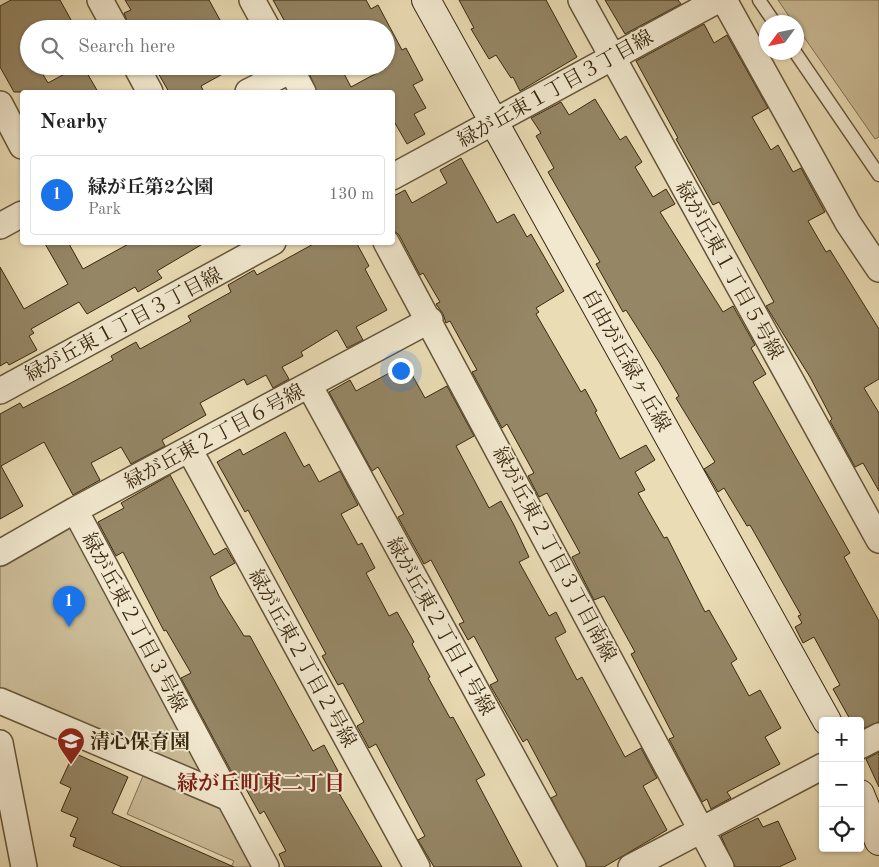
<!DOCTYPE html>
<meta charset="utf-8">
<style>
body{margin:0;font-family:"Old Standard TT","Noto Serif JP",serif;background:#f2f2f2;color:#222}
.controls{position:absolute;right:15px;bottom:15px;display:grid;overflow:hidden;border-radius:5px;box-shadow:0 1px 4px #0004}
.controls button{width:45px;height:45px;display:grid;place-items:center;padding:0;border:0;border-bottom:1px solid #e0e0e0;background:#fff;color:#222;font:25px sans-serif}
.compass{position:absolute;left:759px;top:15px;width:45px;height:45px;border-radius:50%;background:#fff;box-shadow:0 1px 4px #0004;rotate:237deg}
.you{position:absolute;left:400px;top:370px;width:18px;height:18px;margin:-12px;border:4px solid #fff;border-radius:50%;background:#1a73e8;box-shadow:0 0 0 8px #1a73e833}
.badge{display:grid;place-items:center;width:32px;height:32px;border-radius:50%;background:#1a73e8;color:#fff;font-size:16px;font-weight:700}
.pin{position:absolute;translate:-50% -41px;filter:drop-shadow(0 1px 2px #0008)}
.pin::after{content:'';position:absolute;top:26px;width:18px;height:15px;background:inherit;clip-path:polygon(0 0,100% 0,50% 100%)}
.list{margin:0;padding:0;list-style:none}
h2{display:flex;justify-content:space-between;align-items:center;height:65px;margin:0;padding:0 20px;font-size:21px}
h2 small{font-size:16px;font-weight:400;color:#767676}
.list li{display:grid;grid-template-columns:32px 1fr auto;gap:15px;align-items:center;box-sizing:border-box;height:80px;margin:0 10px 10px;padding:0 10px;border:1px solid #e0e0e0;border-radius:5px}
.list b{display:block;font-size:19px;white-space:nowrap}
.list p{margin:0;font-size:16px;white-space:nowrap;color:#767676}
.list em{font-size:16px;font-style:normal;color:#767676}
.icon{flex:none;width:28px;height:28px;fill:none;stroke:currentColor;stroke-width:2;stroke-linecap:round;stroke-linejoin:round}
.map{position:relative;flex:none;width:879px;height:867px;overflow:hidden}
.search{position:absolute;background:#fff;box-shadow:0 1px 4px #0004;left:20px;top:20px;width:375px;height:55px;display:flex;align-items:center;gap:12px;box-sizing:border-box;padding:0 18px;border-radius:28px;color:#767676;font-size:19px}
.panel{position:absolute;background:#fff;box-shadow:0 1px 4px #0004;left:20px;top:90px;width:375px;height:155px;border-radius:5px}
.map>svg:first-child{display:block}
.green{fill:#ccbd99;stroke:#827254}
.building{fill:#958665;stroke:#39280f}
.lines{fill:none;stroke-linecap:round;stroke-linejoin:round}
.lane-casing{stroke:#655538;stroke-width:15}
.street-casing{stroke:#655538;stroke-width:28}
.secondary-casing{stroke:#39280f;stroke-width:30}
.lane{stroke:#f1e8cf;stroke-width:12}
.street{stroke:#f1e8cf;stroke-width:25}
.secondary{stroke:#f1e8cf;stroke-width:28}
.labels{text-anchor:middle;stroke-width:4;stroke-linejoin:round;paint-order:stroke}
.street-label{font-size:20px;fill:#39280f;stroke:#f1e8cf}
.poi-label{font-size:20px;font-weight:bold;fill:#39280f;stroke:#f1e8cf;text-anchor:start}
.neighbourhood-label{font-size:21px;font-weight:bold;fill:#7a1f14;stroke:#f1e8cf}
</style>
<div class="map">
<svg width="879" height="867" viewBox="0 0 879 867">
<rect width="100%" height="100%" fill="#eadcb5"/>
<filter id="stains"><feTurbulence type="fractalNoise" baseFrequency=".004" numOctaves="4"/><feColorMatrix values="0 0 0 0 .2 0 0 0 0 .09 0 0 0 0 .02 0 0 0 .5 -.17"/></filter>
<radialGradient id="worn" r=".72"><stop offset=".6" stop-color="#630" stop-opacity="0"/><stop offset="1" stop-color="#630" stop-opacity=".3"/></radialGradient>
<path class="green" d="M778,0h101v137l-4,2 -78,-112 -1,-5h-3z
M75,510l154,288 -229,-97v-148z
M143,776l78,33 31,58h-21l3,-6 -107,-47z"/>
<path class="building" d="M11,0h49l16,29h-47v37h9l10,17 31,-17h4l15,26h-84l-14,-25v-61z
M125,0h84l16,29h-95l-6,-16 7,-3z
M273,0h93l5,9 7,-4 24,45 4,-2 17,32 -10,5 13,23 -12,6 11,20 -18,10 -15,-26v-26h-75l-11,-26h34l11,21 35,-19v-39h-97z
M459,0h87l31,57 -57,34 -7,-14 -2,1 -15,-23 -7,4 -18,-30 3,-1z
M605,0h73l3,4 -56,30z
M704,24l10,19 13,-8 41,73 -16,9 19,33 7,-5 15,27 8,-4 24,44 -17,9 18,31 4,-2 49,79v50l-15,9 15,25v78l-16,-28 -8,4 -25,-46 2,-2 -22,-42 -44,-71 8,-4 -55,-100 -6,3 -37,-66 2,-1 -42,-77z
M154,66h83l-36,20 3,6h-35z
M595,99l25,41 6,-4 16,26 -7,5 18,30 13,-8 9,15 -15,8 63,100 10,-6 22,39 -4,3 15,26 -13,8 97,171 -6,4 35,64v101l-19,8v-9h-9l-18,-32 7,-4 -26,-48 -11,6 -8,-16 7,-4 -4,-7 3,-1 -51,-90 -3,1 -23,-38 -6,4 -7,-12 -7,-11 11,-7 -39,-64 3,-2 -20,-34 -33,-52 -3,2 -27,-48 4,-2 -52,-90 6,-4 -18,-32 5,-3 -10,-15 30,-16 8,13z
M461,158l36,65 17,-9 13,23 4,-3 33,57 -28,17 3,4 -3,2 45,78 4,-3 12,22 -2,1 25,47 26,-14 9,15 -20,12 10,18 -7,3 26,45 3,-1 38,75 4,-2 28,49 -6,4 18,33 11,-6 21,38 -16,9 15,27 -53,28 4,6 -20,11 -4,-10 -5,3 -33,-63 5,-2 -43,-83 4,-2 -31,-56 -10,4 -22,-43 8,-4 -33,-60 -8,4 -11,-21 6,-3 -27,-49 -5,4 -30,-56 5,-2 -27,-49 -4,2 -3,-9 -7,-10 4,-2 -17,-29 -3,2 -21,-40 -7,-6v-32l13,-7 7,13 35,-20 -7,-13z
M44,242h24l15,27 49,-27h74l-49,29 5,7 -24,14 -3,-5 -48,27 -8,-12 -48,27 3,4 -5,3 8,14 -28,15 -2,-3 -7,4v-99l24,42 44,-25z
M317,242h39l13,24 -4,3 22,41 -31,17 7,13 -16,8 -10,-18 -36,22 2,4 -21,11 7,12 -16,9 -7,-13 -19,10 -3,-6 -44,24 6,12 -44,25 3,6 -34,18 -10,-17 -30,16 9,17 -27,15 -29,-53 -43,24 22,40 -23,13v-105l20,-11 3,5 46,-24 44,-24 -2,-4 25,-14 4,7 51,-28 -3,-5 43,-24 -3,-7 26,-15 3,5z
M406,364l19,34 22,-12 27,50 -18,10 33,62 12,-7 13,24 15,32 -10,5 30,54 7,-4 10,20 -11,6 22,42 5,-3 43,80 16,-9 16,30 -14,8 24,44 -63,37h-17l-36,-69 6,-3 -30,-56 -4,3 -33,-57 8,-4 -24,-45 -6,4 -9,-16 5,-2 -33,-62 -7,4 -26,-47 6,-3 -26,-47 -6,4 -43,-79 21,-12 6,11z
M285,432l19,35 5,-3 10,18 21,-11 18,34 -17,9 17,31 4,-2 13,25 -9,5 23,43 8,-4 17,30 -2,2 18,33 -2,1 22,40 3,-1 32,58 -9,5 46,87h-88l-16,-27 7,-4 -49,-92 -7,4 -12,-22 7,-4 -21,-39 -5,2 -16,-29 4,-2 -78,-144 -3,2 -28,-50 23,-13 3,6z
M170,475l44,80 12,-7 9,15 -25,14 9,19 25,40h6l63,115 11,-6 14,26 -9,5 53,91h-97l-6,-13 7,-3 -22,-40 -4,3 -19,-34 -4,2 -56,-104 10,-5 -25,-43 -2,1 -41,-79 -7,4 -18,-34 26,-14 -3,-5z
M879,752v35l-13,-28z
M74,753l54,24 -16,36 122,54h-112l-49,-21 3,-8 -6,-2 8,-18 -17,-7 10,-23 -11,-5z
M758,818l5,9 15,-6 18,38 -17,8h-44l-14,-31z"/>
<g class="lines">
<g class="lane-casing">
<path id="lane" d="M759,0l15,22
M795,52l84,123"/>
</g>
<g class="street-casing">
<path id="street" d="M100,0l16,29
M252,0l16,29
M581,0l298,540
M724,0l124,223 31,46
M136,66l14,26
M289,66l14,26
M248,92l43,-22
M0,104l22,42
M392,177l326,-177
M0,226l22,-12
M386,242l335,625
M309,385l264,482
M0,391l273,-149
M189,449l228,418
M75,510l191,357
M0,553l75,-43 355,-190
M0,701l229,97
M0,743l24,124
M860,746l19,-10
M631,867l192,-101"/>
</g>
<g class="secondary-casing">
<path id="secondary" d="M426,0l401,721
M860,794l19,47"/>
</g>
<use href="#lane" class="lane"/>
<use href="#street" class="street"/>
<use href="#secondary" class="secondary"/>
</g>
<defs>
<g id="school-pin" transform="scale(1.4375)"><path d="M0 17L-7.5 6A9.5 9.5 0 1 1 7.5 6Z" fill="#8f2418" stroke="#f1e8cf"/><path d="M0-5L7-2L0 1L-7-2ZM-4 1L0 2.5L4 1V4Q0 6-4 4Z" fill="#fff"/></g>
</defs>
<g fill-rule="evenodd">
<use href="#school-pin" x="71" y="741"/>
</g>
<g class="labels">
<g class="street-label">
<text transform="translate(555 88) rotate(-29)" y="7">緑が丘東１丁目３丁目線</text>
<text transform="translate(730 270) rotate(61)" y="7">緑が丘東１丁目５号線</text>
<text transform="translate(123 324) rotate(-28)" y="7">緑が丘東１丁目３丁目線</text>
<text transform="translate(627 360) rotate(61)" y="7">自由が丘緑ヶ丘線</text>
<text transform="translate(214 436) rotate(-28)" y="7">緑が丘東２丁目６号線</text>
<text transform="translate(555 554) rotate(62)" y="7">緑が丘東２丁目３丁目南線</text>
<text transform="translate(135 622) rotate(62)" y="7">緑が丘東２丁目３号線</text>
<text transform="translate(441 626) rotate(61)" y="7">緑が丘東２丁目１号線</text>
<text transform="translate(303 658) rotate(61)" y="7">緑が丘東２丁目２号線</text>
</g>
<g class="poi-label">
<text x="90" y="748">清心保育園</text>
</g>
<g class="neighbourhood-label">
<text x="261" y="790">緑が丘町東二丁目</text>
</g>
</g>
<rect width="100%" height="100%" filter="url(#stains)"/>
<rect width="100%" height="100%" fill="url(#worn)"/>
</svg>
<div class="controls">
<button>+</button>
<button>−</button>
<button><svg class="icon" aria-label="locate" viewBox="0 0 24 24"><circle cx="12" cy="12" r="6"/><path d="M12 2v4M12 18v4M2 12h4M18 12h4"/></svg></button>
</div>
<svg class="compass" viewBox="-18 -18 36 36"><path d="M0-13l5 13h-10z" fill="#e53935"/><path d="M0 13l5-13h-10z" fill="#767676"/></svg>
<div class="you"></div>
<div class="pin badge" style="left:69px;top:627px">1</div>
<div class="search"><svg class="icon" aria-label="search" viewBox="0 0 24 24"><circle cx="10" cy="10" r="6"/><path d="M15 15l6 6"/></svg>Search here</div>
<section class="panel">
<h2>Nearby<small></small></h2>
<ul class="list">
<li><span class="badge">1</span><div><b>緑が丘第2公園</b><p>Park</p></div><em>130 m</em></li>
</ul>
</section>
</div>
